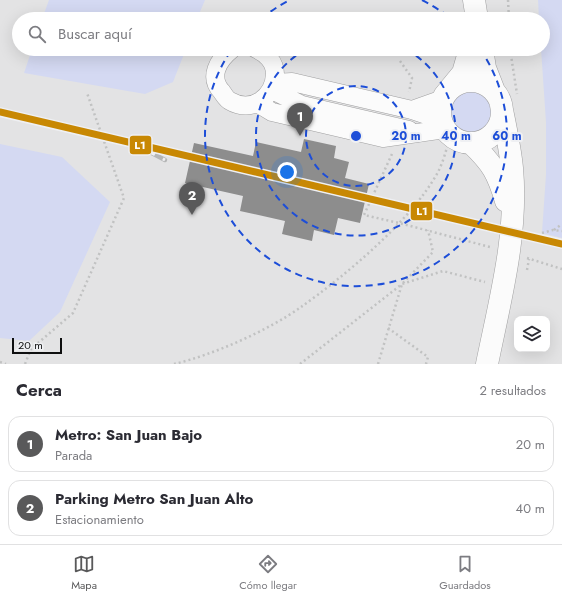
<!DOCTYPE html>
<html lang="es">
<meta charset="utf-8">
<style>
body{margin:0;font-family:Jost,sans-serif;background:#f7f7f7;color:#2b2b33}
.controls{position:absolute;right:12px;bottom:12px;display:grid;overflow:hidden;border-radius:8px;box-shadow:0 4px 16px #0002}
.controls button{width:36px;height:36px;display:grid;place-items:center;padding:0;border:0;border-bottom:1px solid #e1e1e2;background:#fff;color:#2b2b33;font:20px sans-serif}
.scale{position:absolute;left:12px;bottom:10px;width:50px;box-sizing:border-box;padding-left:4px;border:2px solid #0e0f0f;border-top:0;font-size:11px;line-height:14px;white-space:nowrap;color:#0e0f0f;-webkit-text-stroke:3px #eff0f3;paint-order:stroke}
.you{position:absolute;left:287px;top:172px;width:14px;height:14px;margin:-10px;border:3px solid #fff;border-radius:50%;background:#1a73e8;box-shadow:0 0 0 6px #1a73e833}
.badge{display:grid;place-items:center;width:26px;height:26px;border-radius:50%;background:#59595a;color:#fff;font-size:13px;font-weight:700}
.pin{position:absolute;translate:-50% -33px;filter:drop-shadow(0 1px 2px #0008)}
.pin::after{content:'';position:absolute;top:21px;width:14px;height:12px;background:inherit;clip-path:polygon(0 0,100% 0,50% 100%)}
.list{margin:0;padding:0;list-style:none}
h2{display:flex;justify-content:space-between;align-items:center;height:52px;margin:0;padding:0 16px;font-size:17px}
h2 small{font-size:13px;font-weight:400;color:#7c7c81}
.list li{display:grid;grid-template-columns:26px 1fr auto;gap:12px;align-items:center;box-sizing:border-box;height:56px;margin:0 8px 8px;padding:0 8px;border:1px solid #e1e1e2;border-radius:12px}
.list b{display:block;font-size:15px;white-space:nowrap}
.list p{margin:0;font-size:13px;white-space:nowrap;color:#7c7c81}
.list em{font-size:13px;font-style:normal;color:#7c7c81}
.icon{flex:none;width:22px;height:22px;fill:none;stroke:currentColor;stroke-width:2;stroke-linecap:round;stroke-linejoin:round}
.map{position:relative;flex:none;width:562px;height:364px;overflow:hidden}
.search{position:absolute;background:#fff;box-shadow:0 4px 16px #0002;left:12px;right:12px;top:12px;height:44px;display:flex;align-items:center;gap:10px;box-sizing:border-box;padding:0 14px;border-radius:22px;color:#7c7c81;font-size:15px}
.sheet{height:180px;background:#fff}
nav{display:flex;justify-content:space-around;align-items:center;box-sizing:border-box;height:56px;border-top:1px solid #e1e1e2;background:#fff;font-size:11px;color:#7c7c81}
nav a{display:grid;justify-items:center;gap:2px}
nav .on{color:#59595a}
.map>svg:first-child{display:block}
.green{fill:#d4d9f2}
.building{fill:#8d8d8d}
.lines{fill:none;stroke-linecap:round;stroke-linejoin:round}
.minor-casing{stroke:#a0a0a1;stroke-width:19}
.major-casing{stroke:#a0a0a1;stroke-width:23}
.path{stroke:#c1c2c2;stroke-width:2.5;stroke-dasharray:2 3;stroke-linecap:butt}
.minor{stroke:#fbfbfb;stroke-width:18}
.major{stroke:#fbfbfb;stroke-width:22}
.rail-casing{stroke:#b5b6b6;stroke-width:4.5}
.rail{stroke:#eff0f3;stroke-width:3;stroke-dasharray:9;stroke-linecap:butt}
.metro-1-casing{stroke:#eff0f3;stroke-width:10}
.metro-1{stroke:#c88803;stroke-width:7}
.ring{fill:none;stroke:#1d4ed8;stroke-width:2;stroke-dasharray:7 5}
.centre{fill:#1d4ed8;stroke:#eff0f3;stroke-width:2}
.ring-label{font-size:12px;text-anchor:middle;font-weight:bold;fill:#1d4ed8;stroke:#eff0f3;stroke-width:4;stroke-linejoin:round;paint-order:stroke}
.line-badge{stroke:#eff0f3;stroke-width:1.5}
.badge-label{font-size:11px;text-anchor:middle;font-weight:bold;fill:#fff}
</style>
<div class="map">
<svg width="562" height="364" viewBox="0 0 562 364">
<rect width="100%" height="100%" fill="#e3e3e4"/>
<path class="green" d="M49,0h156l-8,19h-155z
M538,0h24v238l-20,-5 4,-58v-53l-5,-73h2v-30h-4z
M32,49h154l-13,33 -28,12 -121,-21z
M447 112a24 24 0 1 1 48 0a24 24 0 1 1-48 0Z
M0,144l62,13 48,45 -50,110 -31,29 -29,-3z"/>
<path class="building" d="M304,139l32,7 -2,12 15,4 -4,16 24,6 -9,39 -22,-5 -4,17 -20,-5 -2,11 -30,-7 3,-13 -45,-10 3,-15 -58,-13 9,-40 59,13 3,-14 45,10z"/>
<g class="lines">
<g class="minor-casing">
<path id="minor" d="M232,49c-14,11 -24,28 -10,43 2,3 5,8 8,9 22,13 44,-4 45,-27 0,-12 -9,-21 -19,-25
M275,83l17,-1 120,28 29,10
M272,90l30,15 107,25
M257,103l15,9 111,26 62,-9
M412,110l31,-11"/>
</g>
<g class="major-casing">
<path id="major" d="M474,0l3,19
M482,49l3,19 9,23
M440 112a31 31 0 1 1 62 0a31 31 0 1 1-62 0Z
M449,90l14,-17 7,-24
M471,143c21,20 27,30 35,58
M487,364c13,-64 31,-130 25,-196 -2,-21 -7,-43 -11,-63"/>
</g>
<path class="path" d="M508,0l1,19
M510,49l7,45
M400,61l12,17 -3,14
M392,154l-28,61 35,8 91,24
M554,230l8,-6
M542,233l11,-3 9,1
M527,258l35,11
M527,270l2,-11
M388,328l40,29 -2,7
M0,362l6,2
M25,364l6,-15 42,-36 51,-115 -37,-105
M174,364c39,-9 95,-34 127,-57 44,-31 111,-87 137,-135 4,-8 7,-17 9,-25
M300,364l102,-80 41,-13 42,11
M378,364l24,-80 31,-32 -5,-22"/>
<use href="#minor" class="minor"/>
<use href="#major" class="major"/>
<g class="rail-casing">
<path id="rail" d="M131,142l34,18"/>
</g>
<use href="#rail" class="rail"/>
<g class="metro-1-casing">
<path id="metro-1" d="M0,112l562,132"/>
</g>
<use href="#metro-1" class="metro-1"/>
</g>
<g class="ring">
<circle cx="356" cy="136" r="50"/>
<path d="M406 49A100 100 0 1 1 306 49"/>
<path d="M261 19A151 151 0 0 1 290 0M422 0A151 151 0 0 1 451 19M480 49A151 151 0 1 1 232 49"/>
</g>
<circle cx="356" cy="136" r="6" class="centre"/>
<g class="ring-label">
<text x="406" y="140">20 m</text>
<text x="456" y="140">40 m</text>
<text x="507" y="140">60 m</text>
</g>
<g class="line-badge">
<rect x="129" y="135" width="23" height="20" rx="4" fill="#c88803"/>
<rect x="410" y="201" width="23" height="20" rx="4" fill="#c88803"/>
</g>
<g class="badge-label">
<text x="140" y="149">L1</text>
<text x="422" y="215">L1</text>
</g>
</svg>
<div class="controls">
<button><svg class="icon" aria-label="layers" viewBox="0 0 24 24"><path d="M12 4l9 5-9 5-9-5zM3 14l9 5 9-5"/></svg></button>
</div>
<div class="scale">20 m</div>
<div class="you"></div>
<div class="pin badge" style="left:300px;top:136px">1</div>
<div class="pin badge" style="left:192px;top:215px">2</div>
<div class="search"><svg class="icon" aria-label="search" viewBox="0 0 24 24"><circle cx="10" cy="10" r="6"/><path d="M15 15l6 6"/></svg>Buscar aquí</div>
</div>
<section class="sheet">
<h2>Cerca<small>2 resultados</small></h2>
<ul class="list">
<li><span class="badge">1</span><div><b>Metro: San Juan Bajo</b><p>Parada</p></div><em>20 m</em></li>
<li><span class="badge">2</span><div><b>Parking Metro San Juan Alto</b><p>Estacionamiento</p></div><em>40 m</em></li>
</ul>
</section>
<nav>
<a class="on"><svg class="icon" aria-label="map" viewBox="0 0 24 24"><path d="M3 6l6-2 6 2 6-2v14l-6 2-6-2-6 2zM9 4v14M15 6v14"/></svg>Mapa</a>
<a><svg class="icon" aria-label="directions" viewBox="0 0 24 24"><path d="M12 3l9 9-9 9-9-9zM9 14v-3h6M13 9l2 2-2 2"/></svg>Cómo llegar</a>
<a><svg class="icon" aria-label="saved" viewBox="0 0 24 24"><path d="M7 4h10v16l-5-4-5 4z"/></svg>Guardados</a>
</nav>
